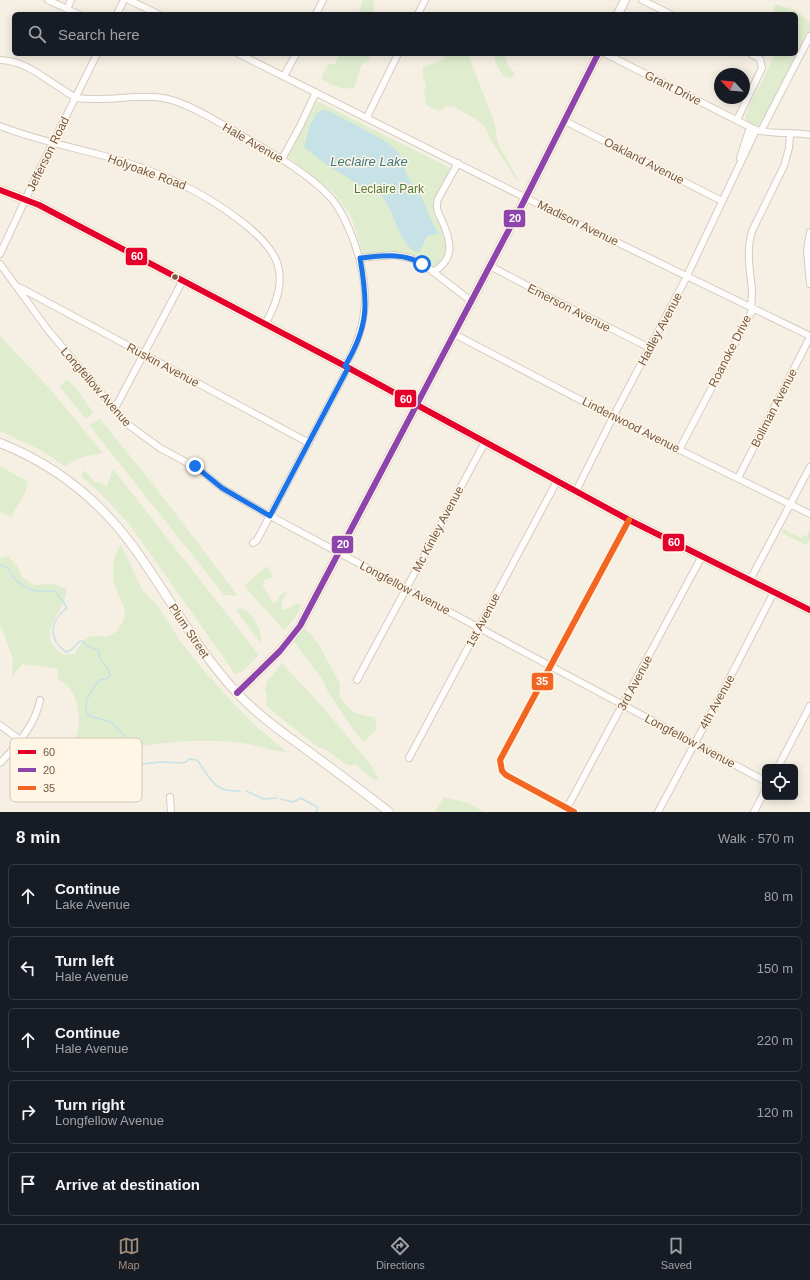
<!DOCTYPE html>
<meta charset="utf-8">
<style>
body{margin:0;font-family:Helvetica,sans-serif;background:#242831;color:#f1f3f6}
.controls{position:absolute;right:12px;bottom:12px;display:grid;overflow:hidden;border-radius:6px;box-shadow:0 2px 10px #0003}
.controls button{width:36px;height:36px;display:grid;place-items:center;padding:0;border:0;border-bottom:1px solid #363941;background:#171b24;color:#f1f3f6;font:20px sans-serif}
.compass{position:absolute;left:714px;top:68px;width:36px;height:36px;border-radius:50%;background:#171b24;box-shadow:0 2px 10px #0003;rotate:296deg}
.stop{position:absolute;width:12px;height:12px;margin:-9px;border:3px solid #1a73e8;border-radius:50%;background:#fff}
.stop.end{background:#1a73e8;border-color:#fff;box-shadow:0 1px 4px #0008}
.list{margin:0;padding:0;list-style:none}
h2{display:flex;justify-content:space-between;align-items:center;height:52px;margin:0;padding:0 16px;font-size:17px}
h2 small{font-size:13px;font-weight:400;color:#9ea1a6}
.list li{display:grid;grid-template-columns:26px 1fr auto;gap:12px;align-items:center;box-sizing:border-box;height:64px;margin:0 8px 8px;padding:0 8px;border:1px solid #363941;border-radius:6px}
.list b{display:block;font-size:15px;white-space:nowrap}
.list p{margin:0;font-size:13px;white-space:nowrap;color:#9ea1a6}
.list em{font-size:13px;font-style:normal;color:#9ea1a6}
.icon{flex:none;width:22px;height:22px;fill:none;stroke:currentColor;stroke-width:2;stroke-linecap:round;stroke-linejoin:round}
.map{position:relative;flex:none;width:810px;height:812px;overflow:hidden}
.search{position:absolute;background:#171b24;box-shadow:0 2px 10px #0003;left:12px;right:12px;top:12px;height:44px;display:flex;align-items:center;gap:10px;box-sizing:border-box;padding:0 14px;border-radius:6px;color:#9ea1a6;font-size:15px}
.sheet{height:412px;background:#171b24}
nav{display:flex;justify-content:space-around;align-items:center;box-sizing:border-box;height:56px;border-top:1px solid #363941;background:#171b24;font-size:11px;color:#9ea1a6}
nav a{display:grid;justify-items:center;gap:2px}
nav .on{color:#a28d7d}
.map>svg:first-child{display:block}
.green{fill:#dfedce}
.water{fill:#c6e2e6}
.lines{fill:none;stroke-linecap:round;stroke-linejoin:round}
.stream{stroke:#c6e2e6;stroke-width:1.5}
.street-casing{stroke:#d5cbc0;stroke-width:8}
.secondary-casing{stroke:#d6ccc1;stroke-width:10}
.street{stroke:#fefdfb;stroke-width:6}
.secondary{stroke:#fefdfb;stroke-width:8}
.bus-1-casing{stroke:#fff6e5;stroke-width:9}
.bus-2-casing{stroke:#fff6e5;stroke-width:9}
.bus-3-casing{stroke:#fff6e5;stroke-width:9}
.bus-1{stroke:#e4002b;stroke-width:6}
.bus-2{stroke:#8e44ad;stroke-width:6}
.bus-3{stroke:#f26522;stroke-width:6}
.route{stroke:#1a73e8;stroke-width:5}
.bus-dot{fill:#745845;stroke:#fff6e5;stroke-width:1.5}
.labels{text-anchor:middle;stroke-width:3;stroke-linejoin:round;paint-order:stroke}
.street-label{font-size:12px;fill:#745845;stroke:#fff6e5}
.park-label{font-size:12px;fill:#4c7a3c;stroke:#fff6e5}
.water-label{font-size:13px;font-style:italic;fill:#3d7989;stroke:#fff6e5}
.key{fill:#fff6e5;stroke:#d5c7b5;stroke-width:1}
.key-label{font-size:11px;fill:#745845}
.line-badge{stroke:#fff6e5;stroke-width:1.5}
.badge-label{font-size:11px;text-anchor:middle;font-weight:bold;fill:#fff}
</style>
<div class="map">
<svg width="810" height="812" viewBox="0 0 810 812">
<rect width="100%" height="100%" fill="#f6f0e4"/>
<path class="green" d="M363,0h11l-1,14h-15z
M776,4l20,7 14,11v9l-47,94 -3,2 -14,-6 -1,-5 30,-62h21v-40h-24z
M340,54h30c0,5 -4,8 -8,10l-8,24c-12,2 -23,-2 -33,-10l7,-14h7z
M446,54h22l27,70 2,16 3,7 20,36 -5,-5 -26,-41 -4,-10 -8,-7 -22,-13 -9,-1 -6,5 -7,-2 -7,-4 -2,-13 2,-7 -3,-7v-11l20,-7z
M493,54h11l3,9 8,11 -3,4 -9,-2 -6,-10z
M317,101l133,67c-5,11 -17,27 -15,40 2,18 21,36 8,53 -3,4 -4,5 -10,6l-13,-9 -17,-6 -40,2 -12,-38 -17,-23 -46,-36z
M0,336l50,53 53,64c-14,3 -26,3 -37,14l-26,-17 -40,-19z
M67,379l13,14 13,20 -7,6 -26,-32z
M100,419l53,65 85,112 -14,-1 -135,-170z
M0,466l28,16 -3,11 -14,24 -11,-5z
M113,469l146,186 -17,17 -7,2 -105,-149 -26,-28 -23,-21 3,-6 10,11 13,5z
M810,528v12l-4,5 -24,-12 2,-4 17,9 1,-3 4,2z
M121,545l22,46 15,15 22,35 21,26 32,36 23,23 31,26c-17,-1 -29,-7 -45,-9 -43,-6 -113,1 -154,17 -20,9 -39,22 -58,34l-7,-3 2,-9c17,-11 36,-23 48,-40 10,-13 7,-39 -3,-53 -3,-4 -8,-7 -12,-10v-10l-36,-5 -10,13 1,-18 -11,-31 -2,-1v-69l8,-2 10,11 4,10 12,8 20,-1 13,5c-2,26 -36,45 -3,66l11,-1c3,-5 6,-12 11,-15 11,-9 23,7 36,-16 8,-12 -2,-22 -6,-34 -5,-12 -4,-34 5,-44z
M267,566l7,11 -10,3 -1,6 11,18 6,-8 7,-6 -6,15 2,5 7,-2 7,-5 4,2c-3,11 -10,18 -17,25l-40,-44z
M241,608c14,7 21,20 20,36l-25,-34z
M303,627l8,7 9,13 20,37 -1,12c13,17 14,18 36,21l2,12 -13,13 -9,-10 -27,-40 -5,-12 -29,-38z
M282,663l38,41 51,61 8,14 -5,1 -18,-15h-9l-24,-17h-4l-41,-32 -12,-11 1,-10 -2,-4 2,-9z
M444,797l24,6 16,9h-48v-3z"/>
<path class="water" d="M323,110l6,1 58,31 12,11 7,20 8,14 6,7 12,28 7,12c-18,0 -12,9 -20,18h-4c-23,-16 -19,-55 -47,-66l-4,2 -40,-25 -20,-16 6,-22 7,-12z"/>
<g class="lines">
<path class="stream" d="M0,565l8,3c5,12 15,20 28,23 6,1 13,0 19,0 4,7 9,10 12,17 -17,13 -20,30 -1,44l5,-2 9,-9h3l4,5 12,4c-2,12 11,15 11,26l-4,3 -7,1c-7,12 -19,22 -10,36l22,6 14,14 7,13
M134,755l4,8 4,1 20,-2 18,1 6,-1 3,-3 8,1c3,3 5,7 7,10 10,16 17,22 36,21
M246,791l18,8 13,-1
M281,799l12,3 8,-4 16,9 1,3 -3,2"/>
<g class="street-casing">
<path id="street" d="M48,0l30,14
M129,0l29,14
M642,0l28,14
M67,9l4,-9
M117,14l7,-14
M316,14l7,-14
M418,14l7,-14
M239,54l295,148 276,134
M606,54l150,76c18,5 36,1 54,5
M0,60c25,1 41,16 62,29 4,3 10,7 15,9 7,1 14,1 21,1 23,0 47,-5 70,0 24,6 51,24 73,36 29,17 66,37 89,62 11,12 17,27 23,42 17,46 17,84 -8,127
M284,76l12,-22
M367,117l31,-63
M737,120l25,-52 -2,-9 -9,-5
M565,121l157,80
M0,126c35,14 72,21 108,31 47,13 91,32 130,62 42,31 55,56 27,105
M761,131l49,-95
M740,158l10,-31
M282,159l18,-33 16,-34
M810,232l-3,18 3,34
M0,254l32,-69 65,-131
M359,258l35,-3 16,3 13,6 48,37
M0,264l48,66 78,93 34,25 39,21 23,19 41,24 502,269
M490,266l72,38 88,44
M433,272c21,-12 19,-28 10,-49 -4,-9 -8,-14 -5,-24l20,-36
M19,287l290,156
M454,334l159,83 197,97
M114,410l69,-130
M679,450l72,-137c0,-8 1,-15 1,-23 -2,-20 -6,-39 0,-59l32,-65 5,-18 1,-14
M738,478l72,-141
M576,491l37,-74 71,-135 72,-152
M253,543l4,-3 91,-172
M750,580l60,-113
M357,680l128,-238
M0,725l20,15
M409,758l148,-277
M0,763c16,-16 36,-40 40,-63
M778,767l32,-61
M170,797l1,15
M567,808l135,-252
M574,812l-68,-37 -4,-4 -2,-11 129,-240
M658,812l66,-123 50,-97
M754,812l11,-21"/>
</g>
<g class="secondary-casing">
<path id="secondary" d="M618,14l7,-14
M0,190l39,15 306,161 284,154 181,90
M0,443c53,21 98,56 132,102 36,49 63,103 105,148 19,20 40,36 63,52 30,22 60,44 89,67
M237,693l43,-42 20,-25 223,-423 75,-149"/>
</g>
<use href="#street" class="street"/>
<use href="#secondary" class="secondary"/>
<g class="bus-1-casing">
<path id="bus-1" d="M0,190l39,15 306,161 284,154 181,90"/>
</g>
<g class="bus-2-casing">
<path id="bus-2" d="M237,693l43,-42 20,-25 223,-423 75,-149"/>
</g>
<g class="bus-3-casing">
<path id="bus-3" d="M574,812l-68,-37 -4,-4 -2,-11 129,-240"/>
</g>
<use href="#bus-1" class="bus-1"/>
<use href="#bus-2" class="bus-2"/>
<use href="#bus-3" class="bus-3"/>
</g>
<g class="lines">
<path class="route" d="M195,466l27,22 48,28 78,-148 -3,-2c24,-40 23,-63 15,-108 22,-2 43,-6 62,6"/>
</g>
<circle class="bus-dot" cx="175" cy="277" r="3.5"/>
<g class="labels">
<g class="street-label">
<text transform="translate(673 88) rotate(27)" y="4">Grant Drive</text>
<text transform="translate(253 143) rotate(30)" y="4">Hale Avenue</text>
<text transform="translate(48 154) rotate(-64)" y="4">Jefferson Road</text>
<text transform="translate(644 161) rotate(27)" y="4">Oakland Avenue</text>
<text transform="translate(147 172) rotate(20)" y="4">Holyoake Road</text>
<text transform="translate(578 223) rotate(26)" y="4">Madison Avenue</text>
<text transform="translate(569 308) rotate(27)" y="4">Emerson Avenue</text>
<text transform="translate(660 329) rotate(-62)" y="4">Hadley Avenue</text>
<text transform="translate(730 351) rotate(-63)" y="4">Roanoke Drive</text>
<text transform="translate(163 365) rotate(28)" y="4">Ruskin Avenue</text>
<text transform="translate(96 387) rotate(49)" y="4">Longfellow Avenue</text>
<text transform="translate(774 408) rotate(-63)" y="4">Bollman Avenue</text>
<text transform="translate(631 425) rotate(27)" y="4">Lindenwood Avenue</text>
<text transform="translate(438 529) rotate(-62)" y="4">Mc Kinley Avenue</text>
<text transform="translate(405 588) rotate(28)" y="4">Longfellow Avenue</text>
<text transform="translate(483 620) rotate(-62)" y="4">1st Avenue</text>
<text transform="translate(189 631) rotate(56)" y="4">Plum Street</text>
<text transform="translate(635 683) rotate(-62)" y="4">3rd Avenue</text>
<text transform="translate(717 702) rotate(-61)" y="4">4th Avenue</text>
<text transform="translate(690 741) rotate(28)" y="4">Longfellow Avenue</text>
</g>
<g class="park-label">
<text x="389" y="193">Leclaire Park</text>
</g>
<g class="water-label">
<text x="369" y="166">Leclaire Lake</text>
</g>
</g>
<rect x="10" y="738" width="132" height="64" rx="6" class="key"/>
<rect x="18" y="750" width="18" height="4" fill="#e4002b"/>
<rect x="18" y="768" width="18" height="4" fill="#8e44ad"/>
<rect x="18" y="786" width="18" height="4" fill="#f26522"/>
<g class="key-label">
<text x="43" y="756">60</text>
<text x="43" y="774">20</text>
<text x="43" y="792">35</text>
</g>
<g class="line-badge">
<rect x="503" y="209" width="23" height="19" rx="4" fill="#8e44ad"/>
<rect x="125" y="247" width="23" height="19" rx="4" fill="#e4002b"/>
<rect x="394" y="389" width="23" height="19" rx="4" fill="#e4002b"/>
<rect x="662" y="533" width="23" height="19" rx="4" fill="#e4002b"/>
<rect x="331" y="535" width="23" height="19" rx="4" fill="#8e44ad"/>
<rect x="531" y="672" width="23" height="19" rx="4" fill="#f26522"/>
</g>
<g class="badge-label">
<text x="515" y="222">20</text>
<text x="137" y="260">60</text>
<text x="406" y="403">60</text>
<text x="674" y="546">60</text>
<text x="343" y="548">20</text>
<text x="542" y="685">35</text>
</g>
</svg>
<div class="controls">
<button><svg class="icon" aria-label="locate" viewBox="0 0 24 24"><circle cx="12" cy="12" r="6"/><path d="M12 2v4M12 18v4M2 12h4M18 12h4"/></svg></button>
</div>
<svg class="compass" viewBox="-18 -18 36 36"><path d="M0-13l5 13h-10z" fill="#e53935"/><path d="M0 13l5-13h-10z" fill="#9ea1a6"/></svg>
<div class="stop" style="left:422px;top:264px"></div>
<div class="stop end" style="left:195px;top:466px"></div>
<div class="search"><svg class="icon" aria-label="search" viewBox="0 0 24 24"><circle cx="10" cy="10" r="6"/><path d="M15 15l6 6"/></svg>Search here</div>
</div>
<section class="sheet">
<h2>8 min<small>Walk · 570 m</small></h2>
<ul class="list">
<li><svg class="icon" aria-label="ahead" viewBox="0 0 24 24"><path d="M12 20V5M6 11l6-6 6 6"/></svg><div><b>Continue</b><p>Lake Avenue</p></div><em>80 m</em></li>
<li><svg class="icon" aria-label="left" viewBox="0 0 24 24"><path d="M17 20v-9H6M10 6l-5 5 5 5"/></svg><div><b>Turn left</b><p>Hale Avenue</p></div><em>150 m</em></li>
<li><svg class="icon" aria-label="ahead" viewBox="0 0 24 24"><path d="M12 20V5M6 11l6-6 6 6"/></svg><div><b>Continue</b><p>Hale Avenue</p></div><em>220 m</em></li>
<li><svg class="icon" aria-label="right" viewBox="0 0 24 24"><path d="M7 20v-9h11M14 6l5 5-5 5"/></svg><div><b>Turn right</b><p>Longfellow Avenue</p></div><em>120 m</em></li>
<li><svg class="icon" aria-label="arrive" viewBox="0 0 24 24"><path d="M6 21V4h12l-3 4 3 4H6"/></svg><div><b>Arrive at destination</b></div></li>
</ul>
</section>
<nav>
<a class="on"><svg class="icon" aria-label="map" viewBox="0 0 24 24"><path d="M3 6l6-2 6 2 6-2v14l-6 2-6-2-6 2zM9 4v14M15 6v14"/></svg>Map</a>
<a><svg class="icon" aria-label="directions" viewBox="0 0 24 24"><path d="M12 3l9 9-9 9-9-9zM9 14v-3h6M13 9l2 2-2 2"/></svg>Directions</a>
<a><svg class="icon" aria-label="saved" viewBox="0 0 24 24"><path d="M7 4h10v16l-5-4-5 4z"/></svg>Saved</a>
</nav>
